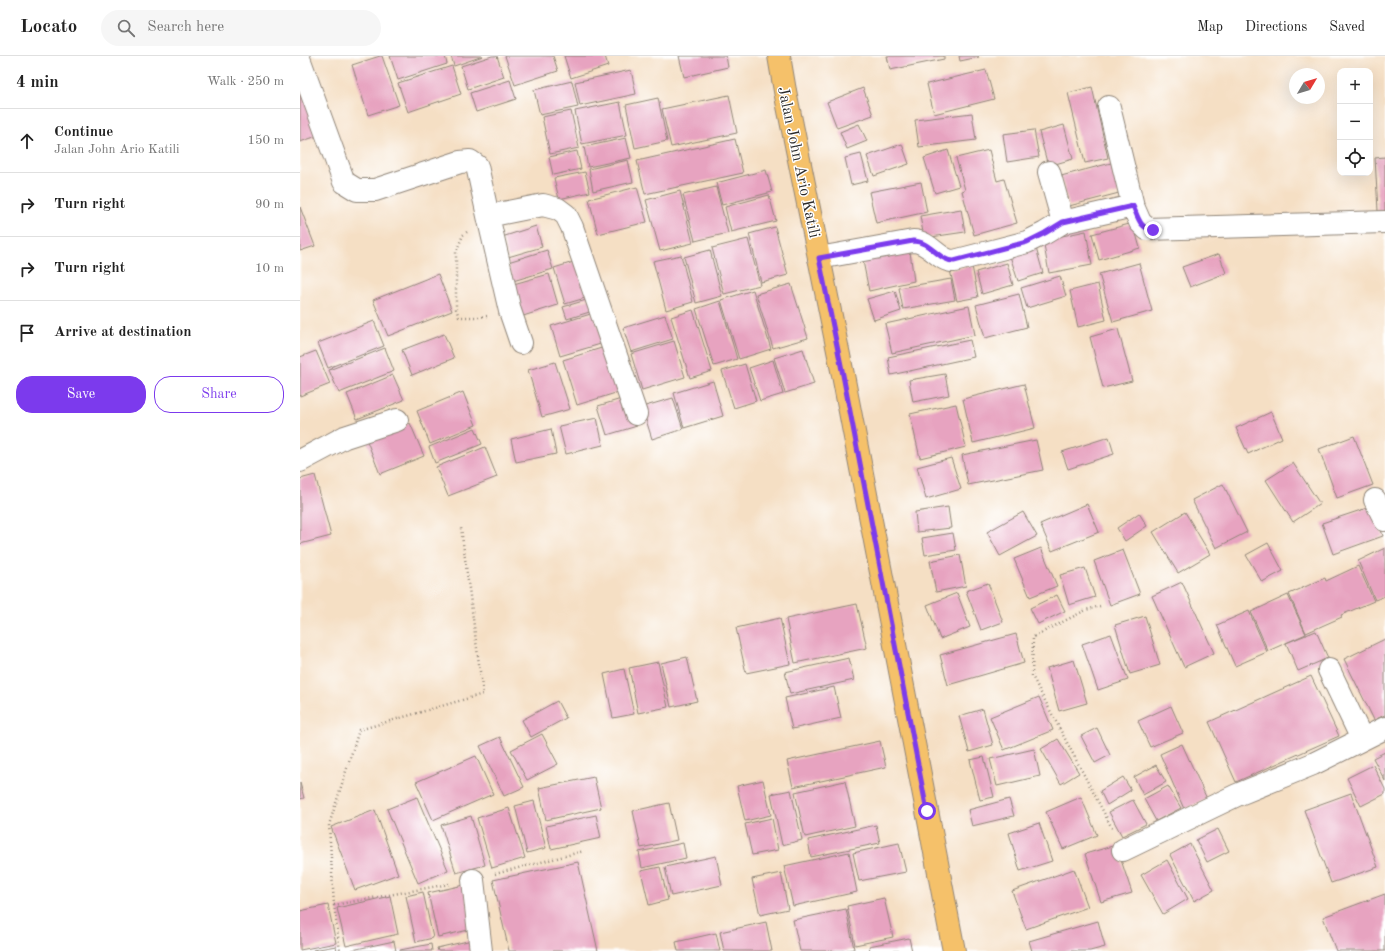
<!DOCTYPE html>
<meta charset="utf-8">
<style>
body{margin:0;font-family:"Old Standard TT",serif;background:#f6f6f6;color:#222}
.controls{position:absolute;right:12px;top:12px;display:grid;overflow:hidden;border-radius:8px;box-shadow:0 4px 16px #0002}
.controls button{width:36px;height:36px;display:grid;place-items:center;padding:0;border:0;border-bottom:1px solid #e0e0e0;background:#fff;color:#222;font:20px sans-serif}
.compass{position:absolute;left:989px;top:12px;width:36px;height:36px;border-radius:50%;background:#fff;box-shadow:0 4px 16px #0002;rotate:52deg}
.stop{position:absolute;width:12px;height:12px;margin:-9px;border:3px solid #7c3aed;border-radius:50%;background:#fff}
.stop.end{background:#7c3aed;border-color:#fff;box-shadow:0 1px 4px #0008}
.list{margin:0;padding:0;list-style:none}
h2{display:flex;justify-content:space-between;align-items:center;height:52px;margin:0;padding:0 16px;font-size:17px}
h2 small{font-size:13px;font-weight:400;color:#767676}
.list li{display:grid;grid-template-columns:26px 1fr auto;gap:12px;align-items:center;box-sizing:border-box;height:64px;padding:0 16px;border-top:1px solid #e0e0e0}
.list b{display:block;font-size:15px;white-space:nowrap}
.list p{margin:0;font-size:13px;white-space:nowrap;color:#767676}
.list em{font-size:13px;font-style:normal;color:#767676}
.actions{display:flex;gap:8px;padding:12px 16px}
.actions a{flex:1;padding:9px 0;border:1px solid #7c3aed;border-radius:16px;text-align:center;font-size:14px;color:#7c3aed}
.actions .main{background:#7c3aed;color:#fff}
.icon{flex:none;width:22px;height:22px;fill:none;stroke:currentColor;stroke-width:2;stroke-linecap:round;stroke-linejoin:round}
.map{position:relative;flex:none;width:1085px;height:895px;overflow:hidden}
header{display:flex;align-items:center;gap:24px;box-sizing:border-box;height:56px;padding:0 20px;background:#fff;border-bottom:1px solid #e0e0e0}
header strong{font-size:19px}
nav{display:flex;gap:22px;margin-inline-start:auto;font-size:14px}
.search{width:280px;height:36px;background:#f6f6f6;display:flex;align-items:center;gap:10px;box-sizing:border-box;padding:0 14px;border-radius:22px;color:#767676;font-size:15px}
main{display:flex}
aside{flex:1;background:#fff}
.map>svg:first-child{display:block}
.building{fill:#e7a3c0}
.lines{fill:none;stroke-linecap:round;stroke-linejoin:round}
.street-casing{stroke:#908578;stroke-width:24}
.primary-casing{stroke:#908578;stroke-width:24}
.path{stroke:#908578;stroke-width:2.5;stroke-dasharray:1 3;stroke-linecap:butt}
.street{stroke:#fff;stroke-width:22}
.primary{stroke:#f5c16b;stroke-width:22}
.route{stroke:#7c3aed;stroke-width:5}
.labels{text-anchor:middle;stroke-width:3;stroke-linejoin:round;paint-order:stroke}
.street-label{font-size:16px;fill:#2b2b2b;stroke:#fff}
</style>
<header>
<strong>Locato</strong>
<div class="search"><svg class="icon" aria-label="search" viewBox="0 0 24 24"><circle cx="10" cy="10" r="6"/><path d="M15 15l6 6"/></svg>Search here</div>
<nav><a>Map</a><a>Directions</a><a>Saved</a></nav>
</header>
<main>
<aside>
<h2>4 min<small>Walk · 250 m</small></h2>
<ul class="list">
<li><svg class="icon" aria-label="ahead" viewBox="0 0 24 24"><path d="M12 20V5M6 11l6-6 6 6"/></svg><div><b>Continue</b><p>Jalan John Ario Katili</p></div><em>150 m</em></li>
<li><svg class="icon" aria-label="right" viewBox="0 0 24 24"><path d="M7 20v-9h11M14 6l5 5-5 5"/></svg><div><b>Turn right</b></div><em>90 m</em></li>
<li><svg class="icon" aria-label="right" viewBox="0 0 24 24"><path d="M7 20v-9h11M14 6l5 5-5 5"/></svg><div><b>Turn right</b></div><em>10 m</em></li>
<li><svg class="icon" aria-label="arrive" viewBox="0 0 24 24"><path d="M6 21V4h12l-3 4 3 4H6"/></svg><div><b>Arrive at destination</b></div></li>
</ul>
<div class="actions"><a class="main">Save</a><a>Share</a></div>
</aside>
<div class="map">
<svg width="1085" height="895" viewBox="0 0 1085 895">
<rect width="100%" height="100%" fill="#fff"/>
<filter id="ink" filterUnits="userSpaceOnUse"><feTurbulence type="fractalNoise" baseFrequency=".025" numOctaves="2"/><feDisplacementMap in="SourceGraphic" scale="8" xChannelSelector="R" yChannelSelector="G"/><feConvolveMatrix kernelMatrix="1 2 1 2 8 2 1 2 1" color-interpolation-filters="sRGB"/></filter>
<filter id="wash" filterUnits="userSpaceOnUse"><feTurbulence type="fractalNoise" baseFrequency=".012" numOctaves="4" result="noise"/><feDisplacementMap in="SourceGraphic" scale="16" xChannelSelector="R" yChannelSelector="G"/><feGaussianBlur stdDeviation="0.9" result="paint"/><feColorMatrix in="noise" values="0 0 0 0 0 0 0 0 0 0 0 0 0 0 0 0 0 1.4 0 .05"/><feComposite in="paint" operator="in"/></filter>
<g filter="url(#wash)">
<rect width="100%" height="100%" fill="#f5dfc4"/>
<g id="blocks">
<path class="building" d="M80,0h2l17,49 -31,10 -16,-50z
M90,0h55l2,8 -49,16z
M151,0h32l-29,10z
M192,0h5l7,21 -36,12 -7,-23z
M205,0h48l5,15 -43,14z
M264,0h41l3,10 -37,12z
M379,0h47l2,11 -44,10z
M587,0h57v3l-54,11z
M659,0h19l1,1 -19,4z
M152,10l9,28 -53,18 -10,-29z
M331,14l5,24 -56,12 -5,-24z
M686,14l8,29 -60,15 -7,-30z
M210,24l6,19 -40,13 -6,-19z
M272,25l6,26 -38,8 -6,-25z
M792,31l16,71 -23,5 -17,-70z
M563,32l10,27 -36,13 -10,-26z
M5,37l15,42 -20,7v-47z
M429,39l8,38 -66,14 -9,-38z
M358,42l9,43 -32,7 -9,-43z
M320,46l7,33 -45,9 -7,-33z
M271,55l8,37 -29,6 -8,-37z
M672,57l4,27 -57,7 -4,-27z
M559,68l8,17 -20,8 -7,-17z
M764,69l9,34 -25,7 -9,-34z
M734,74l5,27 -32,5 -4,-28z
M326,82l5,20 -43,9 -4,-20z
M435,83l8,34 -98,21 -8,-33z
M602,88l7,20 -35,12 -7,-20z
M648,94l11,36 -24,7 -11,-35z
M689,94l8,31 7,-2 13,44 -43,12 -12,-44 3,-1 -9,-32z
M277,95l4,18 -28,6 -4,-18z
M561,98l7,27 -17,4 -6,-27z
M1085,101v54h-7l-3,-53z
M328,104l5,22 -40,9 -4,-22z
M811,107l8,30 -50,13 -8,-30z
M466,114l6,22 -50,13 -6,-22z
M285,116l5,20 -31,7 -5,-21z
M621,126l6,30 -51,11 -7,-31z
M337,131l10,35 -49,12 -9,-35z
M416,131l12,46 -33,8 -12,-46z
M380,135l13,52 -33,8 -14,-51z
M469,139l7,26 -45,11 -6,-25z
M0,151l15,39 -15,5z
M661,153l4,23 -41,6 -4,-22z
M833,167l7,25 -41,12 -7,-26z
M236,170l6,21 -34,10 -6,-20z
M475,171l13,48 -27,7 -12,-48z
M786,175l6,34 -43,8 -6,-33z
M448,183l12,46 -36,9 -12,-46z
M736,192l7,25 -25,8 -8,-25z
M247,194l6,19 -40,12 -5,-19z
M410,194l12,46 -26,7 -12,-46z
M610,196l4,29 -45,10 -6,-30z
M919,198l7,19 -36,14 -8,-20z
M381,199l12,47 -27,8 -13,-49z
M280,204l12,36 -27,8 -11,-36z
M707,207l6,22 -31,9 -6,-22z
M839,207l13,48 -39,11 -14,-48z
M672,210l6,31 -21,4 -7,-31z
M138,218l14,37 -64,25 -15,-36z
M249,218l9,31 -38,12 -10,-32z
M760,220l6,20 -39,12 -6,-20z
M651,223l4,21 -52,9 -4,-21z
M491,228l17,54 -35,10 -17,-54z
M798,228l8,36 -28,7 -8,-36z
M453,234l18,59 -32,10 -18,-59z
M595,235l6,20 -27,9 -7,-21z
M719,238l8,33 -42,11 -9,-33z
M293,242l3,12 -29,9 -4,-12z
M420,245l17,58 -23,7 -18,-57z
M669,250l6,29 -83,18 -7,-29z
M393,254l19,61 -22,7 -19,-61z
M294,257l10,30 -44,13 -9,-30z
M365,259l8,24 -42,13 -8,-24z
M74,265l10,25 -56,22 -10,-25z
M818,273l14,52 -29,7 -13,-51z
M144,278l10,24 -42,17 -10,-25z
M670,284l4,17 -83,18 -3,-18z
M374,285l11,36 -43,13 -11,-36z
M308,290l14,45 -45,14 -14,-45z
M85,292l9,23 -55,22 -10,-23z
M503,293l11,35 -29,9 -11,-35z
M16,295l14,33 -30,12v-39z
M473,304l10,34 -23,7 -11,-33z
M255,306l15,47 -28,8 -14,-47z
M445,308l11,37 -22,7 -12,-37z
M645,318l4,21 -36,7 -4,-22z
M93,319l11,25 -47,19 -10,-25z
M413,325l10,35 -39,12 -10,-35z
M724,328l11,44 -62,15 -10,-44z
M163,336l13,33 -46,19 -13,-33z
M328,341l9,29 -30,9 -9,-29z
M373,342l10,31 -31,10 -10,-32z
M656,348l10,43 -46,11 -10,-44z
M971,356l11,26 -34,16 -12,-26z
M297,362l6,27 -37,9 -7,-28z
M110,367l14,33 -44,18 -13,-33z
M175,372l7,16 -47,19 -6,-16z
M251,373l5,25 -40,8 -5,-23z
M1054,380l19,49 -36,13 -18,-49z
M809,381l5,17 -46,15 -6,-17z
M736,384l7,30 -75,15 -6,-30z
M185,391l12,30 -49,19 -12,-29z
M651,402l10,31 -35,10 -9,-32z
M993,407l27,41 -27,18 -27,-42z
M15,419l16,61 -31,8v-65z
M923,428l24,48 -31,16 -24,-48z
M787,448l12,28 -47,19 -12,-27z
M1073,450l10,30 -50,18 -11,-31z
M648,451l3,21 -34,4 -2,-20z
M723,456l14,24 -37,20 -13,-24z
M885,456l25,42 -32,19 -25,-41z
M839,457l8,13 -22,15 -8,-13z
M653,477l3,17 -31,5 -3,-17z
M968,487l15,28 -21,11 -16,-27z
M741,492l16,38 -27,11 -16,-38z
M1085,492v48l-10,4 -17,-39z
M823,494l17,44 -30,11 -16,-44z
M660,499l6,31 -30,6 -6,-31z
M1058,510l16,35 -33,14 1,2 -36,16 -17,-39 36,-16 1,3z
M785,512l10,29 -26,8 -9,-30z
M882,526l32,71 -30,14 -32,-71z
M688,527l15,39 -22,8 -15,-39z
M657,537l13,34 -30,12 -13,-34z
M757,539l8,16 -27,13 -8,-16z
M988,539l18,39 -38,17 -17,-39z
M557,548l10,44 -72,15 -9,-44z
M949,555l18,41 -32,14 -18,-41z
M845,560l15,49 -30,9 -15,-49z
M480,562l10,46 -44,9 -10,-45z
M1016,575l12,27 -30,13 -12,-28z
M716,578l8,29 -76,22 -8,-30z
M811,578l17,46 -30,10 -16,-46z
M1085,583v76l-11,5 -30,-61z
M387,601l10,44 -26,6 -10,-44z
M549,602l5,22 -64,14 -5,-22z
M774,604l13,43 -28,8 -12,-43z
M358,606l10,45 -30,6 -9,-45z
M324,613l10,45 -21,4 -9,-44z
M1011,620l28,60 -103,46 -27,-60z
M534,631l7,31 -49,11 -7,-31z
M739,641l14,33 -49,20 -14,-33z
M257,645l9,17 -35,19 -9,-17z
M871,650l12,27 -33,14 -12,-26z
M683,653l10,36 -24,7 -10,-36z
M797,672l13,27 -15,8 -14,-27z
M242,678l16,30 -31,16 -16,-30z
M200,681l24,50 -20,9 -24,-50z
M758,683l21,34 -18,11 -20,-35z
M580,685l6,26 -93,20 -6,-26z
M882,688l25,55 -23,10 -24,-55z
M734,693l6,27 -43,10 -7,-27z
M1085,696v29l-12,-23z
M176,700l17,38 -60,26 -17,-38z
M684,701l10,40 -14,3 -10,-40z
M856,709l10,17 -23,13 -9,-18z
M1073,709l12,24v5l-24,12 -14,-28z
M294,721l7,31 -55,12 -7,-32z
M823,721l8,13 -24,15 -7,-14z
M463,724l8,35 -26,6 -8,-35z
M545,725l10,45 -50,11 -10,-45z
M0,727l4,15 -4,1z
M868,730l13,22 -25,13 -12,-22z
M491,734l11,50 -20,5 -11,-51z
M1051,737l27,74 -47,16 -27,-73z
M117,741l31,73 -30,13 -31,-74z
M781,741l16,38 -34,14 -17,-37z
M709,743l5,17 -42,10 -4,-16z
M833,744l13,24 -24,12 -13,-24z
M234,745l12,47 -19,5 -12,-47z
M369,747l8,37 -36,8 -8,-37z
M209,752l16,50 -33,10 -15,-50z
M75,754l23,64 -43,16 -24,-63z
M296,759l5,23 -50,11 -5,-23z
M171,760l14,49 -29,8 -15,-48z
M472,762l6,32 -26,5 -7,-31z
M739,767l13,38 -32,10 -11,-38z
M576,769l4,18 -69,14 -3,-17z
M918,773l11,22 -22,11 -11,-22z
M383,787l3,15 -44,10 -3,-16z
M599,787l7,29 -47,9 -6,-28z
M890,788l24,46 -20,11 -24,-46z
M816,789l16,48 -31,9 -16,-48z
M549,796l8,40 -64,14 -9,-40z
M416,800l6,29 -51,11 -6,-29z
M867,804l21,39 -25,15 -22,-39z
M278,806l20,89h-89l-16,-71z
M360,811l8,33 -19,5 -8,-34z
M774,813l14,38 -62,22 -14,-38z
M481,817l7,36 -28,6 -8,-36z
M164,829l9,44 -35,8 -10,-44z
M123,836l10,46 -17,4 -10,-46z
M1085,838v57h-49l-13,-34z
M90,840l8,38 -52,12 -9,-38z
M584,842l9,39 -38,8 -8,-39z
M28,849l8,38 -36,7v-39z
M546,853l8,40 -11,2h-43l-7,-31z
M798,865l7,26 -15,4h-58l-3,-10z
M466,866l6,29h-48l-4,-19z
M416,877l4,18h-42l-2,-9z
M609,882l3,13h-42l-1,-5z
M172,884l2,11h-36l-1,-3z
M94,885l2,10h-44v-1z
M131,888l1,7h-32v-1z
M36,890l1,5h-24v-1z"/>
</g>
</g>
<g filter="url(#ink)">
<use href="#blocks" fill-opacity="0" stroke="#908578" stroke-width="1"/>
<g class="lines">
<g class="street-casing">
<path id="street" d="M0,5l44,121 13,8h18l85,-28 10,-1 7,5 11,50 55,-11 15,4 8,6 6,12 64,187
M809,51l24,99 7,16 7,7 238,-7
M749,116l14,50 70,-16
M188,160l22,95 11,32
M519,202l94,-17c17,0 26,21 41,20l73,-19 18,-9 18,-11
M0,405l45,-24 52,-17
M1075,444l10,20
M1029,614l33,69
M823,794l114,-55 76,-31 72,-36
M173,824l8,71"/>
</g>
<g class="primary-casing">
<path id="primary" d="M479,0l6,35 58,284 111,576"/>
</g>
<path class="path" d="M167,176l-4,3 -7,17v57l3,8h20l8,-1
M800,550l-14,4 -53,27 -1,39 81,154
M195,818l89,-23
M149,828l-115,21 -5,-80 30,-95 124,-36 -22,-166
M34,849l6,46"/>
<use href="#street" class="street"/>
<use href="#primary" class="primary"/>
</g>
</g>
<g class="lines" filter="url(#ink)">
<path class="route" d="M627,755l-84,-436 -24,-117 94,-17c17,0 27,21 41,20l73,-19 18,-9 18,-11 70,-16c5,11 7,23 20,24"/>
</g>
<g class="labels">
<g class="street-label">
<text transform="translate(500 106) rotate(78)" y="6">Jalan John Ario Katili</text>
</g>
</g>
</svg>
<div class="controls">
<button>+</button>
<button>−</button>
<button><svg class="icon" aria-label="locate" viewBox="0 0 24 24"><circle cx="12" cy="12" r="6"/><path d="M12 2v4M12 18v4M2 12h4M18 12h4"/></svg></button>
</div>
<svg class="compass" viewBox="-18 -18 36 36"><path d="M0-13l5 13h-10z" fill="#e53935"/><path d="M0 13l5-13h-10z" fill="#767676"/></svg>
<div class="stop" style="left:627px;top:755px"></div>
<div class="stop end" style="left:853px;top:174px"></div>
</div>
</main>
